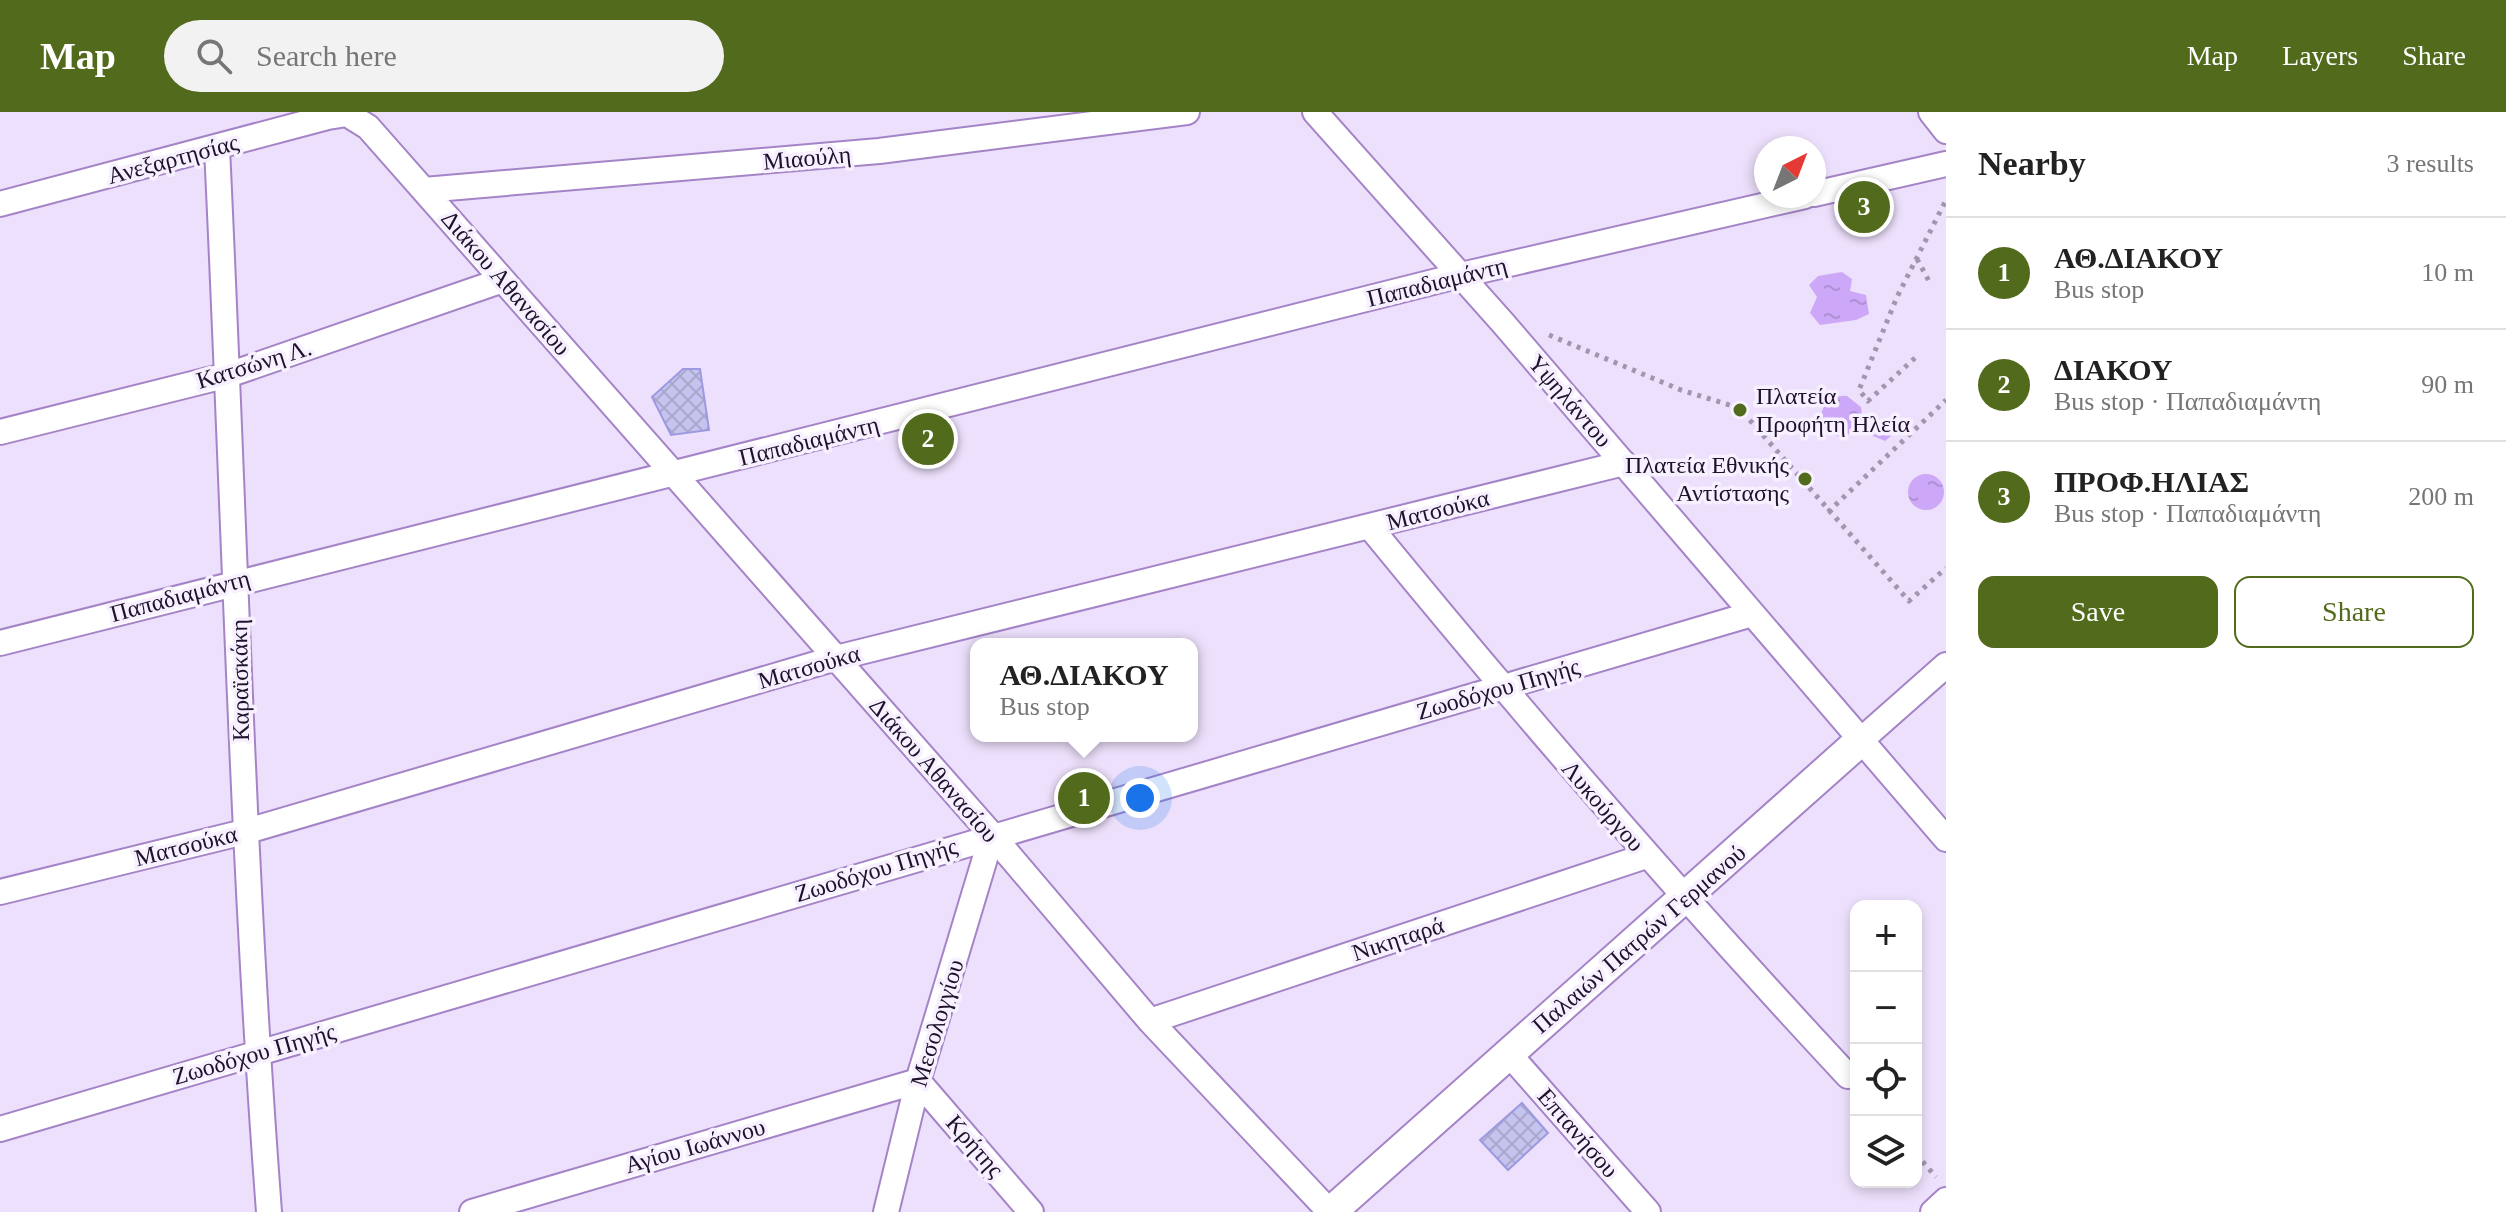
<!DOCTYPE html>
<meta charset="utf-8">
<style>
body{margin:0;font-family:Georgia,serif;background:#f2f2f2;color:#222}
.controls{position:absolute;right:24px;bottom:24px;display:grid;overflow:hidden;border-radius:16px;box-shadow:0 4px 12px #0003}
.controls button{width:72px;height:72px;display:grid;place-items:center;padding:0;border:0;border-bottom:2px solid #e0e0e0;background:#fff;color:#222;font:40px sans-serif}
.compass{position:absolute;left:1754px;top:24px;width:72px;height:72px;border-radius:50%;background:#fff;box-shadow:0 4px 12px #0003;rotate:42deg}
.you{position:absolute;left:1140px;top:686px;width:28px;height:28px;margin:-20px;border:6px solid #fff;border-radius:50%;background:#1a73e8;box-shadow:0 0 0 12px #1a73e833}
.badge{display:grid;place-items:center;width:52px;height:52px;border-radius:50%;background:#516a1b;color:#fff;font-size:26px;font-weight:700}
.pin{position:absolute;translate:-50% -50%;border:4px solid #fff;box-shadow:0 2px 8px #0006}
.popup{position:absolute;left:970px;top:526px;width:228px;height:104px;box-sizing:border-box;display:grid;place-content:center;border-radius:16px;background:#fff;filter:drop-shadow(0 2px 6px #0005);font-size:26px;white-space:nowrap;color:#767676}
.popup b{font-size:30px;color:#222}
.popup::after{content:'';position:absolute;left:50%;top:100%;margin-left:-16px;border:16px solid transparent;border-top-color:#fff}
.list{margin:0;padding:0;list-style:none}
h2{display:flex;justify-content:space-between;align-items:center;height:104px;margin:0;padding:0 32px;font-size:34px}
h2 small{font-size:26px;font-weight:400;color:#767676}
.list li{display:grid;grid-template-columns:52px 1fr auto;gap:24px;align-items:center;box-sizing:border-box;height:112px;padding:0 32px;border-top:2px solid #e0e0e0}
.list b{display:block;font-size:30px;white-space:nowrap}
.list p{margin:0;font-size:26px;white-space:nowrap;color:#767676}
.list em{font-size:26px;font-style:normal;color:#767676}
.actions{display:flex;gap:16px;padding:24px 32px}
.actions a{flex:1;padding:18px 0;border:2px solid #516a1b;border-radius:16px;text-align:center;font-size:28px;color:#516a1b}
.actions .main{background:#516a1b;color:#fff}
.icon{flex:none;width:44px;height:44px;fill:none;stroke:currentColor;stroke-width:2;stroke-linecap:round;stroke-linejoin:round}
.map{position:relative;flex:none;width:1946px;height:1100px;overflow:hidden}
header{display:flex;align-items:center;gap:48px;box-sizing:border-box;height:112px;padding:0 40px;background:#516a1b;color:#fff}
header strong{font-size:38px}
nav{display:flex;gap:44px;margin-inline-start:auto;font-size:28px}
.search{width:560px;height:72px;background:#f2f2f2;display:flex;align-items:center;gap:20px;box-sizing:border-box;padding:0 28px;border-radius:44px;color:#767676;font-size:30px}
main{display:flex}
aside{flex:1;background:#fff}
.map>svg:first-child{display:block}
.water{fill:url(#water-ripples)}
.building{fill:url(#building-cross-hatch);stroke:#9d99e0;stroke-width:2}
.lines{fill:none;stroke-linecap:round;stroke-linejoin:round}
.minor-casing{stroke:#a484c7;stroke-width:28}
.tertiary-casing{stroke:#a484c7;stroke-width:34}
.path{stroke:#a295b0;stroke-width:5;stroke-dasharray:4 6;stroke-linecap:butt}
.minor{stroke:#fff;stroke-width:24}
.tertiary{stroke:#fff;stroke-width:30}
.poi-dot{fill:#516a1b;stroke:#f7f0ff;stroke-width:3}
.labels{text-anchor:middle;stroke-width:7;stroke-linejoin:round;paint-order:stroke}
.street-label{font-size:24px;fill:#1f122c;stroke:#f7f0ff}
.poi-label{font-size:24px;fill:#1f122c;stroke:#f7f0ff;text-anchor:start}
</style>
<header>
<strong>Map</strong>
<div class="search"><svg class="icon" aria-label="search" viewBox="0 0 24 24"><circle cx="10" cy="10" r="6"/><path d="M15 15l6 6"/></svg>Search here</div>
<nav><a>Map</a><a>Layers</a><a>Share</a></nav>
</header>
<main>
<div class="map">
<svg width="1946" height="1100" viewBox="0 0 1946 1100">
<defs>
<pattern id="water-ripples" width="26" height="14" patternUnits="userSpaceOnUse" patternTransform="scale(2)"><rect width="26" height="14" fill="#cea8f8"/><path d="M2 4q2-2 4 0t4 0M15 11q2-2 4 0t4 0" fill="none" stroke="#b090d5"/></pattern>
<pattern id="building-cross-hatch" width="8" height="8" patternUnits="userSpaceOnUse" patternTransform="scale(2)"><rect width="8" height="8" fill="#c5c4ef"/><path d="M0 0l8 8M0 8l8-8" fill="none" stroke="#a9a7cd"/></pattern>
</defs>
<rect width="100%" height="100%" fill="#ede0fc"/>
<path class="water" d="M1842,160l10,7 -2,12 16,4 3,19 -13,6 -36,5 -10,-12 7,-16 -8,-12 9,-9z
M1847,284l14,11 2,17 28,12 -6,5 -26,-11 -18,7c-30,-4 -24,-44 6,-41z
M1908 380a18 18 0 1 1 36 0a18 18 0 1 1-36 0Z"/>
<path class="building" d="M683,257h17l9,61 -38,5 -19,-38z
M1522,991l26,30 -40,37 -28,-30z"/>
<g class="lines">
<g class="minor-casing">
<path id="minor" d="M1315,0l188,211 443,516
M1931,0l15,19
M217,36c17,355 25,710 52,1064
M424,78l455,-39 308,-39
M1814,82l132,-30
M0,92l328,-87 19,-3 21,13 624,708 158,186 180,191
M0,320l228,-57 275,-95
M1370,415c154,188 312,371 478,549
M0,531l1461,-368 344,-79
M1860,629l86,-76
M0,780l244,-60 592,-174 788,-195
M1150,909l496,-165
M1509,942l139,158
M918,969l113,131
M0,1017l1752,-515
M472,1100l446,-131
M886,1100l32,-131 74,-246
M1933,1100l13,-12"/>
</g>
<g class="tertiary-casing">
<path id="tertiary" d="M1331,1100l529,-471"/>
</g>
<path class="path" d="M1917,147l13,24
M1549,223l132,55 58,18 170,193 37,-33
M1915,246l-47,43 -9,-11 38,-93 49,-97
M1828,400l118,-112
M1916,1042l20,23"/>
<use href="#minor" class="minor"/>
<use href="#tertiary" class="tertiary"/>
</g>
<g class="poi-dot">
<circle cx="1740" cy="298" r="8"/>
<circle cx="1805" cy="367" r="8"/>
</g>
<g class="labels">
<g class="street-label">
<text transform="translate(807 46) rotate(-5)" y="8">Μιαούλη</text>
<text transform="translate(173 47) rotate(-15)" y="8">Ανεξαρτησίας</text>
<text transform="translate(1437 170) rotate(-14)" y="8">Παπαδιαμάντη</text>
<text transform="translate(506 171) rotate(49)" y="8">Διάκου Αθανασίου</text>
<text transform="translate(254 252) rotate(-17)" y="8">Κατσώνη Λ.</text>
<text transform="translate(1570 289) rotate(49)" y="8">Υψηλάντου</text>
<text transform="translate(809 329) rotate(-14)" y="8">Παπαδιαμάντη</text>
<text transform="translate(1438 398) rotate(-14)" y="8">Ματσούκα</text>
<text transform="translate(180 484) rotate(-15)" y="8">Παπαδιαμάντη</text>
<text transform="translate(809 555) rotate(-16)" y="8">Ματσούκα</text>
<text transform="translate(240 568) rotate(-91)" y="8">Καραϊσκάκη</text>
<text transform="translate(1498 577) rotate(-16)" y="8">Ζωοδόχου Πηγής</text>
<text transform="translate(934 658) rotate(49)" y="8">Διάκου Αθανασίου</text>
<text transform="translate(1603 694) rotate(49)" y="8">Λυκούργου</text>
<text transform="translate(186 734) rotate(-14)" y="8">Ματσούκα</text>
<text transform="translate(876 758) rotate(-17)" y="8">Ζωοδόχου Πηγής</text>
<text transform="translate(1398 827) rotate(-18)" y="8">Νικηταρά</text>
<text transform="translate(1639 827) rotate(-41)" y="8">Παλαιών Πατρών Γερμανού</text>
<text transform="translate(937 911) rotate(-73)" y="8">Μεσολογγίου</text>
<text transform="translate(254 942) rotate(-16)" y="8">Ζωοδόχου Πηγής</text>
<text transform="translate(1578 1021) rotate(49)" y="8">Επτανήσου</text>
<text transform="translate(695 1034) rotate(-16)" y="8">Αγίου Ιωάννου</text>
<text transform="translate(975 1034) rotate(49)" y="8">Κρήτης</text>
</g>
<g class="poi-label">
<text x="1756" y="292">Πλατεία<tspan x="1756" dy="28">Προφήτη Ηλεία</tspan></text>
<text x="1789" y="361" text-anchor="end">Πλατεία Εθνικής<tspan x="1789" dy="28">Αντίστασης</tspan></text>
</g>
</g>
</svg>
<div class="controls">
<button>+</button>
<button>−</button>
<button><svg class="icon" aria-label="locate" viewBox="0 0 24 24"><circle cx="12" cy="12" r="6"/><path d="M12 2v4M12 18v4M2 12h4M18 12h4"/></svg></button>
<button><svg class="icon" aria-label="layers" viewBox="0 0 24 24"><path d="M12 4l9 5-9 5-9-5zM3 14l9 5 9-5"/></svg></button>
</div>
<svg class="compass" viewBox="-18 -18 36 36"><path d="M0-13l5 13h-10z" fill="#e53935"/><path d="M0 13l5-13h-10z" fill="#767676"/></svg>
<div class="you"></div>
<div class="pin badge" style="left:1084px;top:686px">1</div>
<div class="popup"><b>ΑΘ.ΔΙΑΚΟΥ</b>Bus stop</div>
<div class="pin badge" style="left:928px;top:327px">2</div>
<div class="pin badge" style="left:1864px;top:95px">3</div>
</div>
<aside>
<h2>Nearby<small>3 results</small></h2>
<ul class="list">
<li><span class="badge">1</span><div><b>ΑΘ.ΔΙΑΚΟΥ</b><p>Bus stop</p></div><em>10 m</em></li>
<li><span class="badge">2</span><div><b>ΔΙΑΚΟΥ</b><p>Bus stop · Παπαδιαμάντη</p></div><em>90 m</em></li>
<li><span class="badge">3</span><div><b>ΠΡΟΦ.ΗΛΙΑΣ</b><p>Bus stop · Παπαδιαμάντη</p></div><em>200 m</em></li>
</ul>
<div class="actions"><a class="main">Save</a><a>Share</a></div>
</aside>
</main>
